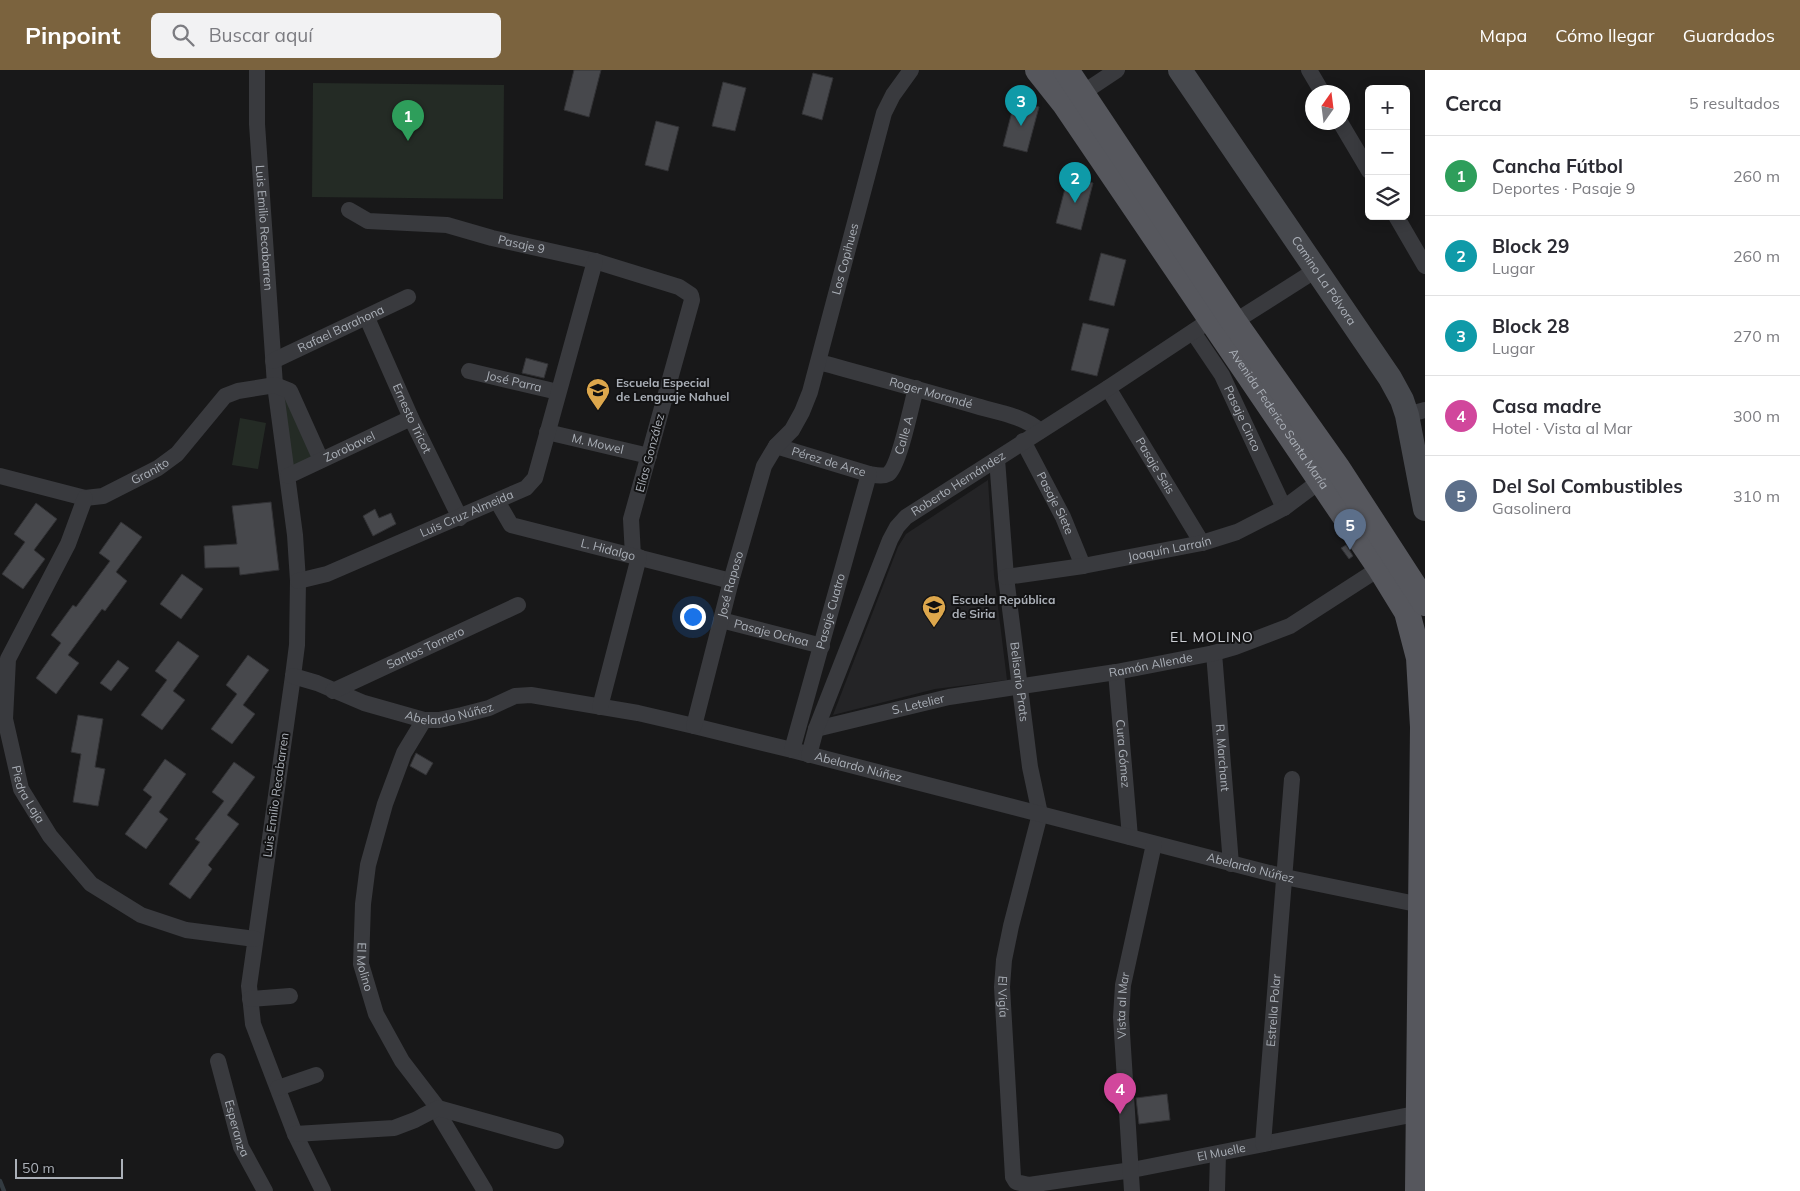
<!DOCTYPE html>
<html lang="es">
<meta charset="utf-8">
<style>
body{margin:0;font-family:Mulish,sans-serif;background:#f2f2f3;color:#2b2b33}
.controls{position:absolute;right:15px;top:15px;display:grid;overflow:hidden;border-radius:8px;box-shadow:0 2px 12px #0003}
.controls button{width:45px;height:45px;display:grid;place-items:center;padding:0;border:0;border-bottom:1px solid #e1e1e2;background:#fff;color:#2b2b33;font:25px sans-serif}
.compass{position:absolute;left:1305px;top:15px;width:45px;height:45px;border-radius:50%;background:#fff;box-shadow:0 2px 12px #0003;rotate:14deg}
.scale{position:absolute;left:15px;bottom:12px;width:108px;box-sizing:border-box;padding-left:5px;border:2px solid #abb0b8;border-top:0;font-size:14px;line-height:18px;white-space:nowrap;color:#abb0b8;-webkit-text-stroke:4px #131314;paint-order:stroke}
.you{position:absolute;left:692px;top:546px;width:18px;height:18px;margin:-12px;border:4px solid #fff;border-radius:50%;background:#1a73e8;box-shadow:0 0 0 8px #1a73e833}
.badge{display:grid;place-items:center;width:32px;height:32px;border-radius:50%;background:#7b633e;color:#fff;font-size:16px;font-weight:700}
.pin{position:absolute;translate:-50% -41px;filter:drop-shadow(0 1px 2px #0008)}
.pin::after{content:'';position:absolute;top:26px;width:18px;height:15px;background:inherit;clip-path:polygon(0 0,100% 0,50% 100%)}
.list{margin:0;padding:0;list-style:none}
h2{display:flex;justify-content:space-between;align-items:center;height:65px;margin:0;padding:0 20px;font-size:21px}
h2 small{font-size:16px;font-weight:400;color:#7c7c81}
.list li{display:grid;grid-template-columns:32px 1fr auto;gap:15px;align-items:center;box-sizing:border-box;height:80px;padding:0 20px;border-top:1px solid #e1e1e2}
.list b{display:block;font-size:19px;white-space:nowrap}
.list p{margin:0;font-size:16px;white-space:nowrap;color:#7c7c81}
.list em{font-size:16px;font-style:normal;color:#7c7c81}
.icon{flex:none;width:28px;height:28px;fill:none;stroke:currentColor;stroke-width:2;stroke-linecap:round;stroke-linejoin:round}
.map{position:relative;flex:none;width:1425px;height:1121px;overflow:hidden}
header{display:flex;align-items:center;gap:30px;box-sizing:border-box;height:70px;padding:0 25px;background:#7b633e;color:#fff}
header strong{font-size:24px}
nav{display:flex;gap:28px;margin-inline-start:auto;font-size:18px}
.search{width:350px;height:45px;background:#f2f2f3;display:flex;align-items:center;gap:12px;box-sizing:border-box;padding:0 18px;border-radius:8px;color:#7c7c81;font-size:19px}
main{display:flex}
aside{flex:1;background:#fff}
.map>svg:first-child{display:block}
.built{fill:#242426}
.green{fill:#242b25}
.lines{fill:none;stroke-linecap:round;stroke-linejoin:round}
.stream{stroke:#333b41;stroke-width:4.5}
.building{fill:#47484c;stroke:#323235}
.street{stroke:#393a3e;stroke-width:16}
.secondary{stroke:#47494e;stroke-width:24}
.primary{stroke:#56575d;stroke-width:26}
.labels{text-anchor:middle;stroke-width:4;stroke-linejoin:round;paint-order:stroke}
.street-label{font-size:12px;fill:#abb0b8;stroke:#131314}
.poi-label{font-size:12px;font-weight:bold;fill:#abb0b8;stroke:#131314;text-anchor:start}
.neighbourhood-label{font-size:14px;letter-spacing:1px;fill:#ccced4;stroke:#131314}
</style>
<header>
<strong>Pinpoint</strong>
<div class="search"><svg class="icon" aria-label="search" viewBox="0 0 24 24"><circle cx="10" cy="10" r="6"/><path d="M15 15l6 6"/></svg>Buscar aquí</div>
<nav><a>Mapa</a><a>Cómo llegar</a><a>Guardados</a></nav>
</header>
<main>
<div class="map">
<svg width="1425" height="1121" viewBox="0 0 1425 1121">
<rect width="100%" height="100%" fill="#181819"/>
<path class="built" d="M988,410l6,95 13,105 -72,9 -102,26 65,-168 8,-13z"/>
<path class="green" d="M313,13l191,2 -1,114 -191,-2z
M280,323l9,3 25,62 -22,10z
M240,348l26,5 -8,46 -26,-4z"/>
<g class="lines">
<path class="stream" d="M0,1111l4,10"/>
</g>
<path class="building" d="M574,0h27l-12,47 -25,-7z
M813,3l20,5 -11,42 -20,-6z
M723,12l23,6 -11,43 -23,-5z
M1015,30l24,7 -12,45 -24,-6z
M656,51l23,6 -11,44 -23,-6z
M1068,107l25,6 -12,47 -25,-7z
M1101,183l25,7 -12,46 -25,-6z
M1083,253l26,6 -12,47 -26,-6z
M526,288l22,6 -4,14 -22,-5z
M271,432l8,68 -39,5 -1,-8 -34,1 -1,-22 33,-2 -5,-38z
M36,433l21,16 -23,31 11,9 -22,30 -21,-15 23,-32 -11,-8z
M375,439l4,9 12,-5 5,11 -23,12 -10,-20z
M121,452l21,15 -26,35 11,9 -22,30 -3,-2 -34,46 11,8 -23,31 -20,-16 25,-35 -10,-8 22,-30 3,2 34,-46 -11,-8z
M1346,475l7,11 -4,3 -8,-11z
M182,504l21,15 -22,30 -21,-15z
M178,571l21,15 -26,35 12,9 -23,30 -21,-15 26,-35 -12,-9z
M248,585l21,15 -26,35 12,9 -23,30 -21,-15 26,-35 -11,-9z
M118,590l11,8 -18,23 -11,-8z
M78,645l25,4 -8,48 10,2 -7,37 -25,-4 8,-48 -10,-2z
M416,683l17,10 -7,12 -16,-9z
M165,689l21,15 -27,38 9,7 -22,30 -21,-15 27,-37 -9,-7z
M234,692l21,15 -28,38 12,9 -31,41 4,4 -22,30 -21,-15 31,-42 -5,-3 29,-38 -12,-9z
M1167,1024l3,26 -31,4 -3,-26z"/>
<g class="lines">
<g class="street">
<path id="s1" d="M257,0v54l18,261 20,150 3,46 -1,64 -4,31 -44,310 4,38 42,110 28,57"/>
<path d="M1309,0l13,22"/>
<path d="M1075,28l42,-28"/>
<path d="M1340,52l29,49"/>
<path id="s2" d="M349,140l19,11 79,4 45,13 103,23 84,26 12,8 1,5 -61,219 2,37"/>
<path d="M1396,146l29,50"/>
<path id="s3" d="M367,248l44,100 49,100"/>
<path d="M1234,252l82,-52"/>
<path id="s4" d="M1193,262l29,43 62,133"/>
<path id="s5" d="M273,291l135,-64"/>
<path id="s6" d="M819,292c51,14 103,28 154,43 22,7 50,10 67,26"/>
<path id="s7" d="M469,301l89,21"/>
<path id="s8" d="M1108,318l94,155"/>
<path d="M1407,345l18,-5"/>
<path id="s9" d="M547,362l102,24"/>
<path id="s10" d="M1023,371l40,76 20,49"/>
<path id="s11" d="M776,376l93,28c6,1 14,3 19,0 11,-7 24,-71 28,-86"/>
<path id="s12" d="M997,389l9,118 24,190 10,47 -29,112 -7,34 -2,27 11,190 3,5 13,3 103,-15 293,-58"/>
<path id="s13" d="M0,406l85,22 18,-2 55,-28 19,-14 48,-58 13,-5 37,-6 15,6 31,69"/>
<path id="s14" d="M288,406l123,-58"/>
<path id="s15" d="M85,428l-17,46 -60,115 -3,60 16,70 29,47 41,48 50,31 45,15 69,9"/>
<path id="s16" d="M497,431l14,24 220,56"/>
<path id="s17" d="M1006,507l77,-11 119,-23 35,-11 47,-24 36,-27"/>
<path id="s18" d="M298,511l29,-7 199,-86 9,-10 60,-217"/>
<path id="s19" d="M721,550l101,26"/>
<path id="s20" d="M1214,583l17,211"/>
<path id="s21" d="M1116,602l14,165"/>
<path id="s22" d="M293,606l24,7 47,20 60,17h15l23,-5 27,-7 26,-12 16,-1 107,18 56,13 98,24 493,127 136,28 4,-1"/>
<path id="s23" d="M333,621l185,-86"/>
<path d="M600,637l39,-150"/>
<path id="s24" d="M424,650l-20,33 -19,51 -17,61 -5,39 -2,60 15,50 26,47 36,47 3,10 44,73"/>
<path id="s25" d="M694,656l37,-145 33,-115 12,-20 16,-16 10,-18 8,-20 74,-279 9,-18 18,-25"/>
<path id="s26" d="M816,659l133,-32 167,-25 98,-19 21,-6 55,-21 90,-58"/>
<path id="s27" d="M792,680l77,-276"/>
<path id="s28" d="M809,685l7,-26 74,-189 7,-13 9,-10 202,-129 110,-73"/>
<path d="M250,929l40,-3"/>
<path id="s29" d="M218,991l23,86 24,44"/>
<path d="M278,1018l38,-13"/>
<path d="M295,1064l99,-6 21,-8 23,-12 118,33"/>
<path id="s30" d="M1263,1074l29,-365"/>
<path id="s31" d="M1132,1121l-11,-174 2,-32 31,-141"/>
<path d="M1217,1121l1,-37"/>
</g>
<path class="secondary" id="s32" d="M1180,0l210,308 12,22 5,15 18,94"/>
<g class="primary">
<path id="s33" d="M1038,0l27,34 315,464 27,44 12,46 4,69 -5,464"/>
<path d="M1066,0l168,252 104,147 87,134"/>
</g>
</g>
<defs>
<g id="school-pin" transform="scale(1.25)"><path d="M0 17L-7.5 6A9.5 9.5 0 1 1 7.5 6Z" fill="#dda74c" stroke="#131314"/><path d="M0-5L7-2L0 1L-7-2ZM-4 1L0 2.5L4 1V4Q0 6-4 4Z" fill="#111"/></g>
</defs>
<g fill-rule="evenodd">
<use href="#school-pin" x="598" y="320"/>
<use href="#school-pin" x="934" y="537"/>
</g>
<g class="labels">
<g class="street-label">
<text dy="4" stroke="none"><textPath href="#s1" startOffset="158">Luis Emilio Recabarren</textPath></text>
<text dy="4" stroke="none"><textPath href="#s2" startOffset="178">Pasaje 9</textPath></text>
<text dy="4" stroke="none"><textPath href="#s25" startOffset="495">Los Copihues</textPath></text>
<text dy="4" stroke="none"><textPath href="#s32" startOffset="255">Camino La Pólvora</textPath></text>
<text dy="4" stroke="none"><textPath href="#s5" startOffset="75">Rafael Barahona</textPath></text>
<text dy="4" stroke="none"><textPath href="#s7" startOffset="46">José Parra</textPath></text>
<text dy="4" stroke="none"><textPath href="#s6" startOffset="116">Roger Morandé</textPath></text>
<text dy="4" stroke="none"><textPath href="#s3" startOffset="110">Ernesto Tricot</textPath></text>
<text dy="4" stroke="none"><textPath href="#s4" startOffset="100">Pasaje Cinco</textPath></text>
<text dy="4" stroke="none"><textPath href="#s33" startOffset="424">Avenida Federico Santa María</textPath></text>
<text dy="4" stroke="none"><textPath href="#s11" startOffset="159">Calle A</textPath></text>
<text dy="4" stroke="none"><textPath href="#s9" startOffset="52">M. Mowel</textPath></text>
<text dy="4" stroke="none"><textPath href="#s14" startOffset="68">Zorobavel</textPath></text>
<text transform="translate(650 383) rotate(-75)" y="4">Elías González</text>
<text dy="4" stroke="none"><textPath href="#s11" startOffset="55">Pérez de Arce</textPath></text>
<text dy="4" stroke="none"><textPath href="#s8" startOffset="91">Pasaje Seis</textPath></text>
<text dy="4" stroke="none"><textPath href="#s13" startOffset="159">Granito</textPath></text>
<text dy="4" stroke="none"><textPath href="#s28" startOffset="320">Roberto Hernández</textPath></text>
<text dy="4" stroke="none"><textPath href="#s10" startOffset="70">Pasaje Siete</textPath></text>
<text dy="4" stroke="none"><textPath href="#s18" startOffset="182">Luis Cruz Almeida</textPath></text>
<text dy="4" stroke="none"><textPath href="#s16" startOffset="128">L. Hidalgo</textPath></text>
<text dy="4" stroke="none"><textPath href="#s17" startOffset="166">Joaquín Larraín</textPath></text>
<text dy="4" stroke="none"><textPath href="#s25" startOffset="146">José Raposo</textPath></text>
<text dy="4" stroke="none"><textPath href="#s27" startOffset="144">Pasaje Cuatro</textPath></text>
<text dy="4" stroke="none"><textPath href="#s19" startOffset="52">Pasaje Ochoa</textPath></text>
<text dy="4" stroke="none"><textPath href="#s23" startOffset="102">Santos Tornero</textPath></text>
<text dy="4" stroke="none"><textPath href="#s26" startOffset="341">Ramón Allende</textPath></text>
<text dy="4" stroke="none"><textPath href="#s12" startOffset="224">Belisario Prats</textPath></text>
<text dy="4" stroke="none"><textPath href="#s26" startOffset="105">S. Letelier</textPath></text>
<text dy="4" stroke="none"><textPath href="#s22" startOffset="164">Abelardo Núñez</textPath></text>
<text dy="4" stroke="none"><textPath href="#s21" startOffset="82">Cura Gómez</textPath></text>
<text dy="4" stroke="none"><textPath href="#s20" startOffset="105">R. Marchant</textPath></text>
<text dy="4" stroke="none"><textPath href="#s22" startOffset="585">Abelardo Núñez</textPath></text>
<text dy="4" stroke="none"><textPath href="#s15" startOffset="318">Piedra Laja</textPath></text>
<text transform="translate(276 725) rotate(-82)" y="4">Luis Emilio Recabarren</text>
<text dy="4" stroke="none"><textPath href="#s22" startOffset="990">Abelardo Núñez</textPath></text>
<text dy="4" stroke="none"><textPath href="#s24" startOffset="259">El Molino</textPath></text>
<text dy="4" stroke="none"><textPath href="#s12" startOffset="545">El Vigía</textPath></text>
<text dy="4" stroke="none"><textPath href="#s31" startOffset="186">Vista al Mar</textPath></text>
<text dy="4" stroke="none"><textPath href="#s30" startOffset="134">Estrella Polar</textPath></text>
<text dy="4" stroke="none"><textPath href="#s29" startOffset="70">Esperanza</textPath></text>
<text dy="4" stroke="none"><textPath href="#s12" startOffset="940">El Muelle</textPath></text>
</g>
<g class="poi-label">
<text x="616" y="317">Escuela Especial<tspan x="616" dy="14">de Lenguaje Nahuel</tspan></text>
<text x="952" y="534">Escuela República<tspan x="952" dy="14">de Siria</tspan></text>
</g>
<g class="neighbourhood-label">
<text x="1212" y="572">EL MOLINO</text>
</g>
</g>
</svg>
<div class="controls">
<button>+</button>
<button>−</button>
<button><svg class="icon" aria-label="layers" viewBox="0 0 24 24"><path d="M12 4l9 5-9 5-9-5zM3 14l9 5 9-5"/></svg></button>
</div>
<svg class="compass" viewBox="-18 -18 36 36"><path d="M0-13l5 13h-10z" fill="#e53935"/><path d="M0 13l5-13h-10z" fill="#7c7c81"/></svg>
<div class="scale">50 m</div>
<div class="you"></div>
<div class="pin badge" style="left:408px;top:71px;background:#2e9e5b">1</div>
<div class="pin badge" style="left:1075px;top:133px;background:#0f9aa8">2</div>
<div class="pin badge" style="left:1021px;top:56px;background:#0f9aa8">3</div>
<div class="pin badge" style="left:1120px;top:1044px;background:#d1479c">4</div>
<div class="pin badge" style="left:1350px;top:480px;background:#5c6f8a">5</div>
</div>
<aside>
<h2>Cerca<small>5 resultados</small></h2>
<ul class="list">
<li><span class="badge" style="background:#2e9e5b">1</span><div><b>Cancha Fútbol</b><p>Deportes · Pasaje 9</p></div><em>260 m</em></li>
<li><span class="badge" style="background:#0f9aa8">2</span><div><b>Block 29</b><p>Lugar</p></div><em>260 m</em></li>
<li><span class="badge" style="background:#0f9aa8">3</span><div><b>Block 28</b><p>Lugar</p></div><em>270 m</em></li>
<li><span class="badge" style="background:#d1479c">4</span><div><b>Casa madre</b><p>Hotel · Vista al Mar</p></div><em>300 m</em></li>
<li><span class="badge" style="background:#5c6f8a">5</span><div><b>Del Sol Combustibles</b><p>Gasolinera</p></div><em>310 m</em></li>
</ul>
</aside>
</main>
